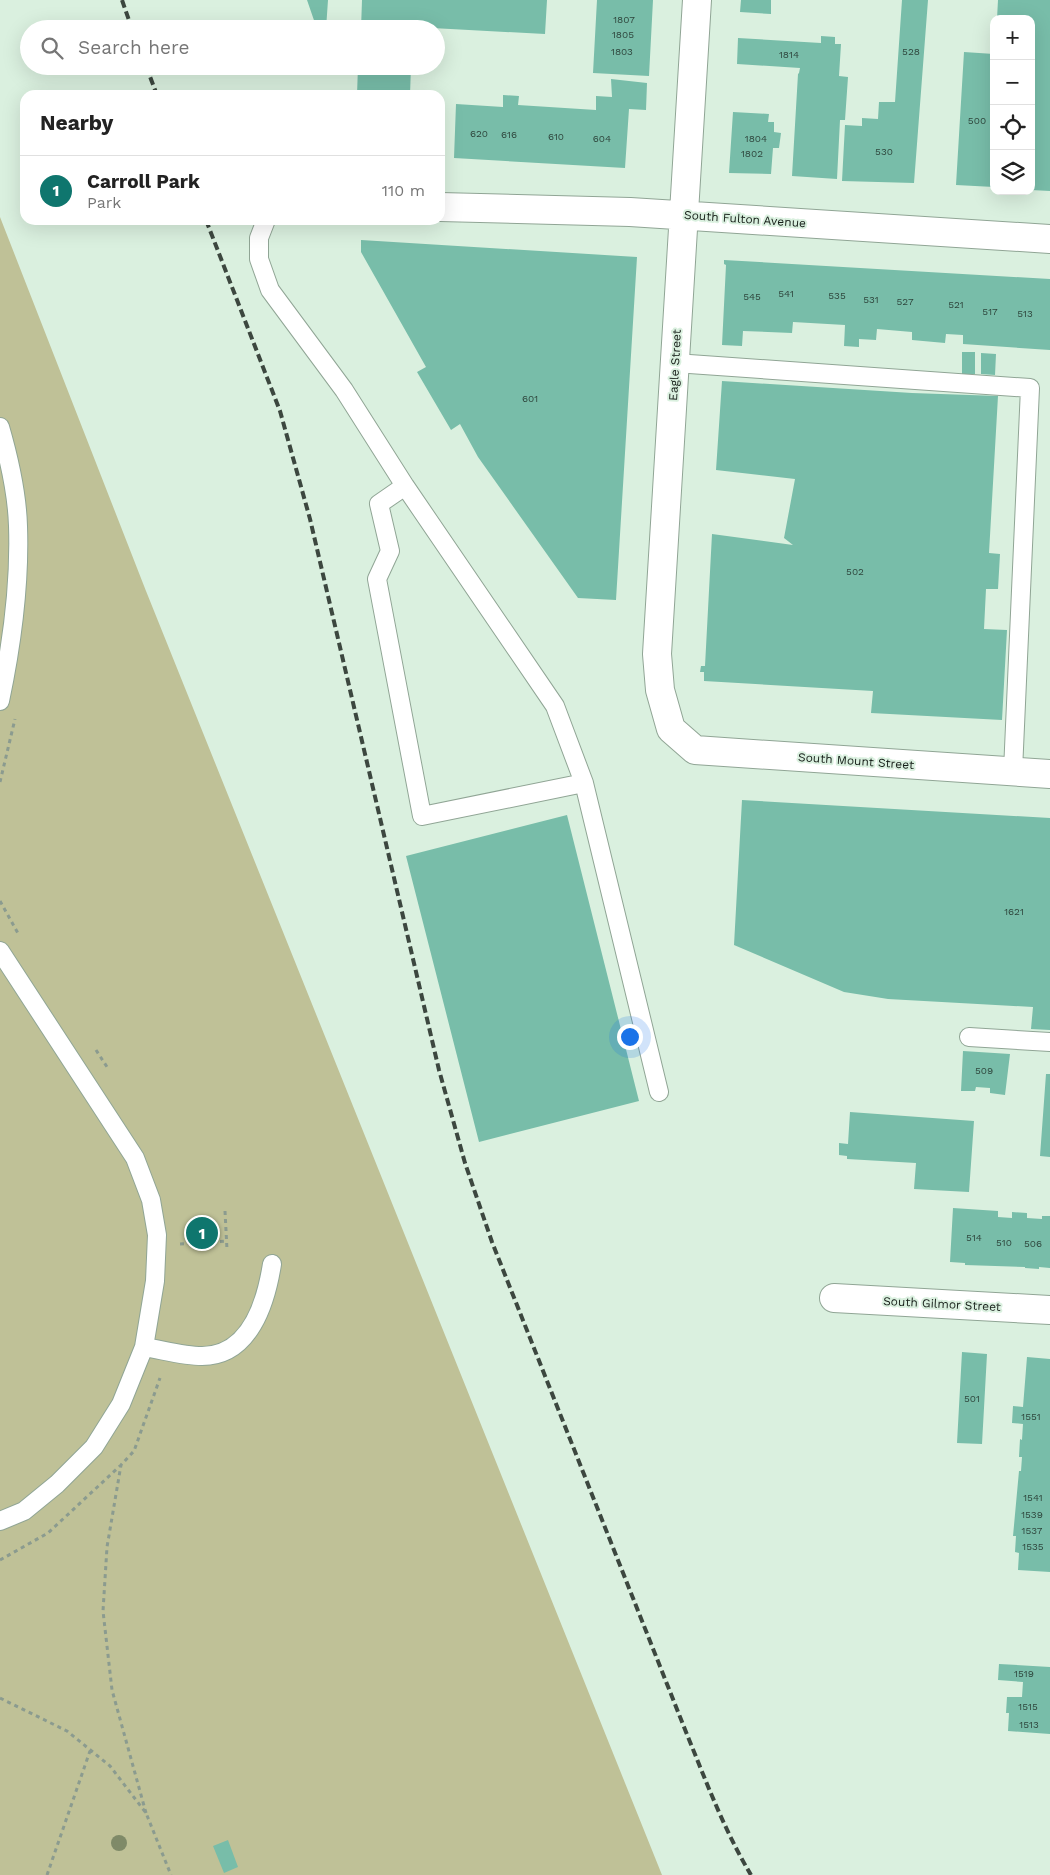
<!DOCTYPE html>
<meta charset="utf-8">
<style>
body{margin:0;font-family:"Work Sans",sans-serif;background:#f2f2f2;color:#222}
.controls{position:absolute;right:15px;top:15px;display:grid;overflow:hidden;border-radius:10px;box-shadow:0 5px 20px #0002}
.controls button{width:45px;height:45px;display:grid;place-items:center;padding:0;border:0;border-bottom:1px solid #e0e0e0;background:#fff;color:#222;font:25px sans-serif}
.you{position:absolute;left:629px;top:1036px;width:18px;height:18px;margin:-12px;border:4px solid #fff;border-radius:50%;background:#1a73e8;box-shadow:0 0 0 8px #1a73e833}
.badge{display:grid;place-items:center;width:32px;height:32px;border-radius:50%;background:#0f766e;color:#fff;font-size:16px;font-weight:700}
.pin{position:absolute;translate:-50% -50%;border:2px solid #fff;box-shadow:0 1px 5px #0006}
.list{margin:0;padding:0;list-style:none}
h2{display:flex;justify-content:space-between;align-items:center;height:65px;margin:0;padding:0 20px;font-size:21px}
h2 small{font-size:16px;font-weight:400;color:#767676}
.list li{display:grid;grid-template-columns:32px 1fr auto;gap:15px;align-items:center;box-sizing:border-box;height:70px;padding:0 20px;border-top:1px solid #e0e0e0}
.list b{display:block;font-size:19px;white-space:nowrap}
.list p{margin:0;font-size:16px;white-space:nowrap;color:#767676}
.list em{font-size:16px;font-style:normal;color:#767676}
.icon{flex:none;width:28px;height:28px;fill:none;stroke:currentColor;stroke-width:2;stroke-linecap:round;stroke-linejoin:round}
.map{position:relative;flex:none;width:1050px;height:1875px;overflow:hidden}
.search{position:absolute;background:#fff;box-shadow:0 5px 20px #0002;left:20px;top:20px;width:425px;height:55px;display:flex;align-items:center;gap:12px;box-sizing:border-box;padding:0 18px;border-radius:28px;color:#767676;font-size:19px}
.panel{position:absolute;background:#fff;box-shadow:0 5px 20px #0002;left:20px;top:90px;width:425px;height:135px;border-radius:15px}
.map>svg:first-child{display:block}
.green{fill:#bfc197}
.building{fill:#78bda9}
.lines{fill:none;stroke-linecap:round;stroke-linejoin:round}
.lane-casing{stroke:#90a595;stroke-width:20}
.street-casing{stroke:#90a595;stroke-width:30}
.path{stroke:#8b9b8f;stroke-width:3;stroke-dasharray:4 4;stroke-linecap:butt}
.lane{stroke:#fff;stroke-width:18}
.street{stroke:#fff;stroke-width:28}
.rail{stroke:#3c473f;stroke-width:4;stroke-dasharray:8 4;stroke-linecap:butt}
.tree{fill:#7f8a68}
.labels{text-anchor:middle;stroke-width:4;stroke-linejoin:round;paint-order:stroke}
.number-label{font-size:10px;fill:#2e453c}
.street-label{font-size:12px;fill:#151d17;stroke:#daf0df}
</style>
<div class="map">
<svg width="1050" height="1875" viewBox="0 0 1050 1875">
<rect width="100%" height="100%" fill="#daf0df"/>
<path class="green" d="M0,217l146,374 516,1284h-662z"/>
<path class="building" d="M307,0h21l-2,29h-9z
M362,0h185l-2,34 -131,-7v2h-53z
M597,0h56l-4,76 -56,-3z
M741,0h30v14l-31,-2z
M902,0h26l-14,183 -72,-2 3,-56 17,1v-8l16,1 1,-17h16z
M998,0h52v191l-19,-1v-171h-34z
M821,36l14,1v7h6l-2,32 9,1 -3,43h-5l-3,59 -45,-3 6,-102 1,-1 1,-5 -63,-4 1,-26 83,5z
M964,52l30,2v133l-38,-2z
M358,66h53l-1,29h-53z
M611,79l36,4 -1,27 -17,-1 -4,59 -171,-10 2,-54 47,3v-12l16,1 -1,9 78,5v-14l16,1z
M733,112l36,2 -1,8h6v10l7,1 -2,15h-6l-2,26 -42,-1z
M361,240l276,17 -21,343 -38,-2 -100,-141 -18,-33 -9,6 -34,-58 9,-5 -65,-115z
M724,260l326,19v71l-87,-6v-9l-17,-1 -1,9 -33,-3v-8l-35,-3 -1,11 -17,-1v8l-15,-1 1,-21 -52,-3 -1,11 -49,-2 -1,15 -20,-1 4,-80 -2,-1z
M962,352h13v22h-13z
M981,353l15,1 -1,21 -14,-1z
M722,381l190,12 86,3 -9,157 11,1 -2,35h-12l-2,40 23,1 -5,90 -131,-7 2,-22 -169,-10v-9h-4l1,-6h4l7,-132 81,11 -9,-7 11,-59 -79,-9z
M742,800l308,18v212l-19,-1 2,-22 -145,-8 -44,-7 -110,-47z
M567,815l72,286 -160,41 -73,-286z
M963,1051l47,3 -5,41 -15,-2v-5l-14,-1 -1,4h-14z
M1046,1074h4v83l-10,-1z
M850,1112l124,9 -5,71 -55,-3 2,-26 -69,-4v-3l-8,-1v-12l9,1z
M953,1208l45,3v6l14,1v-6l15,1v5l15,1v-3h8v52l-11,-1v2l-14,-1v-1l-60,-2v-2l-15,-1z
M962,1352l25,2 -5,90 -25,-1z
M1027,1357l23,2v213l-32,-2 1,-17 -4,-1 1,-16h-3l6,-65h2l1,-14h-3l1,-18 2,1 1,-16 -11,-1 1,-17 10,1z
M999,1664l51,3v67l-42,-3 1,-18h-3l1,-16h15l1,-15 -25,-2z
M228,1840l10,27 -14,6 -11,-27z"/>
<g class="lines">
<g class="lane-casing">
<path id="lane" d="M266,220l-7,18v21l11,31 74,100 61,96 150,220 29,77 75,309
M675,363l355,25 -17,383
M0,427c9,31 17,66 18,99 2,58 -6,118 -18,175
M405,486l-26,18 11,47 -13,28 45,237 162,-33
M0,951l135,207 16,42 6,35 -2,46 -11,66 -23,57 -27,43 -37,37 -33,27 -24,10
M969,1037l81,5
M144,1347c19,3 39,9 58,9 48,0 64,-54 70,-92"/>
</g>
<g class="street-casing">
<path id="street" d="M697,0l-40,654 3,36 11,39 24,21 355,24
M440,207l190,5 420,27
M834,1298l216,12"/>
</g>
<path class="path" d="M0,782l15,-63
M0,901l19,34
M96,1050l13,20
M225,1211l2,39
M180,1244l46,-3
M0,1560l48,-27 73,-68
M0,1698l67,33 43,35 36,47 25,62
M146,1813l-34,-123 -9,-79 4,-64 14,-82 13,-14 26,-73
M47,1875l43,-124"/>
<use href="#lane" class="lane"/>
<use href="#street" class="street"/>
<path class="rail" d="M122,0l10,29
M146,66l11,29
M206,220l74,191 30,108 129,551 26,93 27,79 194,490c20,49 38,98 65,143"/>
</g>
<circle class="tree" cx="119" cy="1843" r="8"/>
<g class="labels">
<g class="number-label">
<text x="624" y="23">1807</text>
<text x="623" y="38">1805</text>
<text x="622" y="55">1803</text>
<text x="911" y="55">528</text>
<text x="789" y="58">1814</text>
<text x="977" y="124">500</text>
<text x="479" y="137">620</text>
<text x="509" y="138">616</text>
<text x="556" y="140">610</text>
<text x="602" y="142">604</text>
<text x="756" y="142">1804</text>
<text x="884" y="155">530</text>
<text x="752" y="157">1802</text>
<text x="786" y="297">541</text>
<text x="837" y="299">535</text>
<text x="752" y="300">545</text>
<text x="871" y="303">531</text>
<text x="905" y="305">527</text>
<text x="956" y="308">521</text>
<text x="990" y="315">517</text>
<text x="1025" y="317">513</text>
<text x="530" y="402">601</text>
<text x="855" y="575">502</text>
<text x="1014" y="915">1621</text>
<text x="984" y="1074">509</text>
<text x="974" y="1241">514</text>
<text x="1004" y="1246">510</text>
<text x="1033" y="1247">506</text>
<text x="972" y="1402">501</text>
<text x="1031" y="1420">1551</text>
<text x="1033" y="1501">1541</text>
<text x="1032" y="1518">1539</text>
<text x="1032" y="1534">1537</text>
<text x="1033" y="1550">1535</text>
<text x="1024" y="1677">1519</text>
<text x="1028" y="1710">1515</text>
<text x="1029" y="1728">1513</text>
</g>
<g class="street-label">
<text transform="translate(745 219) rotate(4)" y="4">South Fulton Avenue</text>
<text transform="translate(675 365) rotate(-87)" y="4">Eagle Street</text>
<text transform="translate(856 761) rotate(4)" y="4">South Mount Street</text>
<text transform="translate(942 1304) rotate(3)" y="4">South Gilmor Street</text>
</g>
</g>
</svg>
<div class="controls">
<button>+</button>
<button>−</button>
<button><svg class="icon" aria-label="locate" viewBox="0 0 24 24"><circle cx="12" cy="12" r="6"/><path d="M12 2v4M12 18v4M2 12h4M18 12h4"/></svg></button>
<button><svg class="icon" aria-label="layers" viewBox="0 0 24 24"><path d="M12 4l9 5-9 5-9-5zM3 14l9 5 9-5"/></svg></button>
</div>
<div class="you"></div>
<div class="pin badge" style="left:202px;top:1233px">1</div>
<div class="search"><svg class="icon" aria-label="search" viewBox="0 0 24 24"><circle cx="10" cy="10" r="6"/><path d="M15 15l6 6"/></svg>Search here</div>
<section class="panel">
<h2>Nearby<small></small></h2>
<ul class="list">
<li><span class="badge">1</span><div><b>Carroll Park</b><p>Park</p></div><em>110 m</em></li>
</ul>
</section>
</div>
